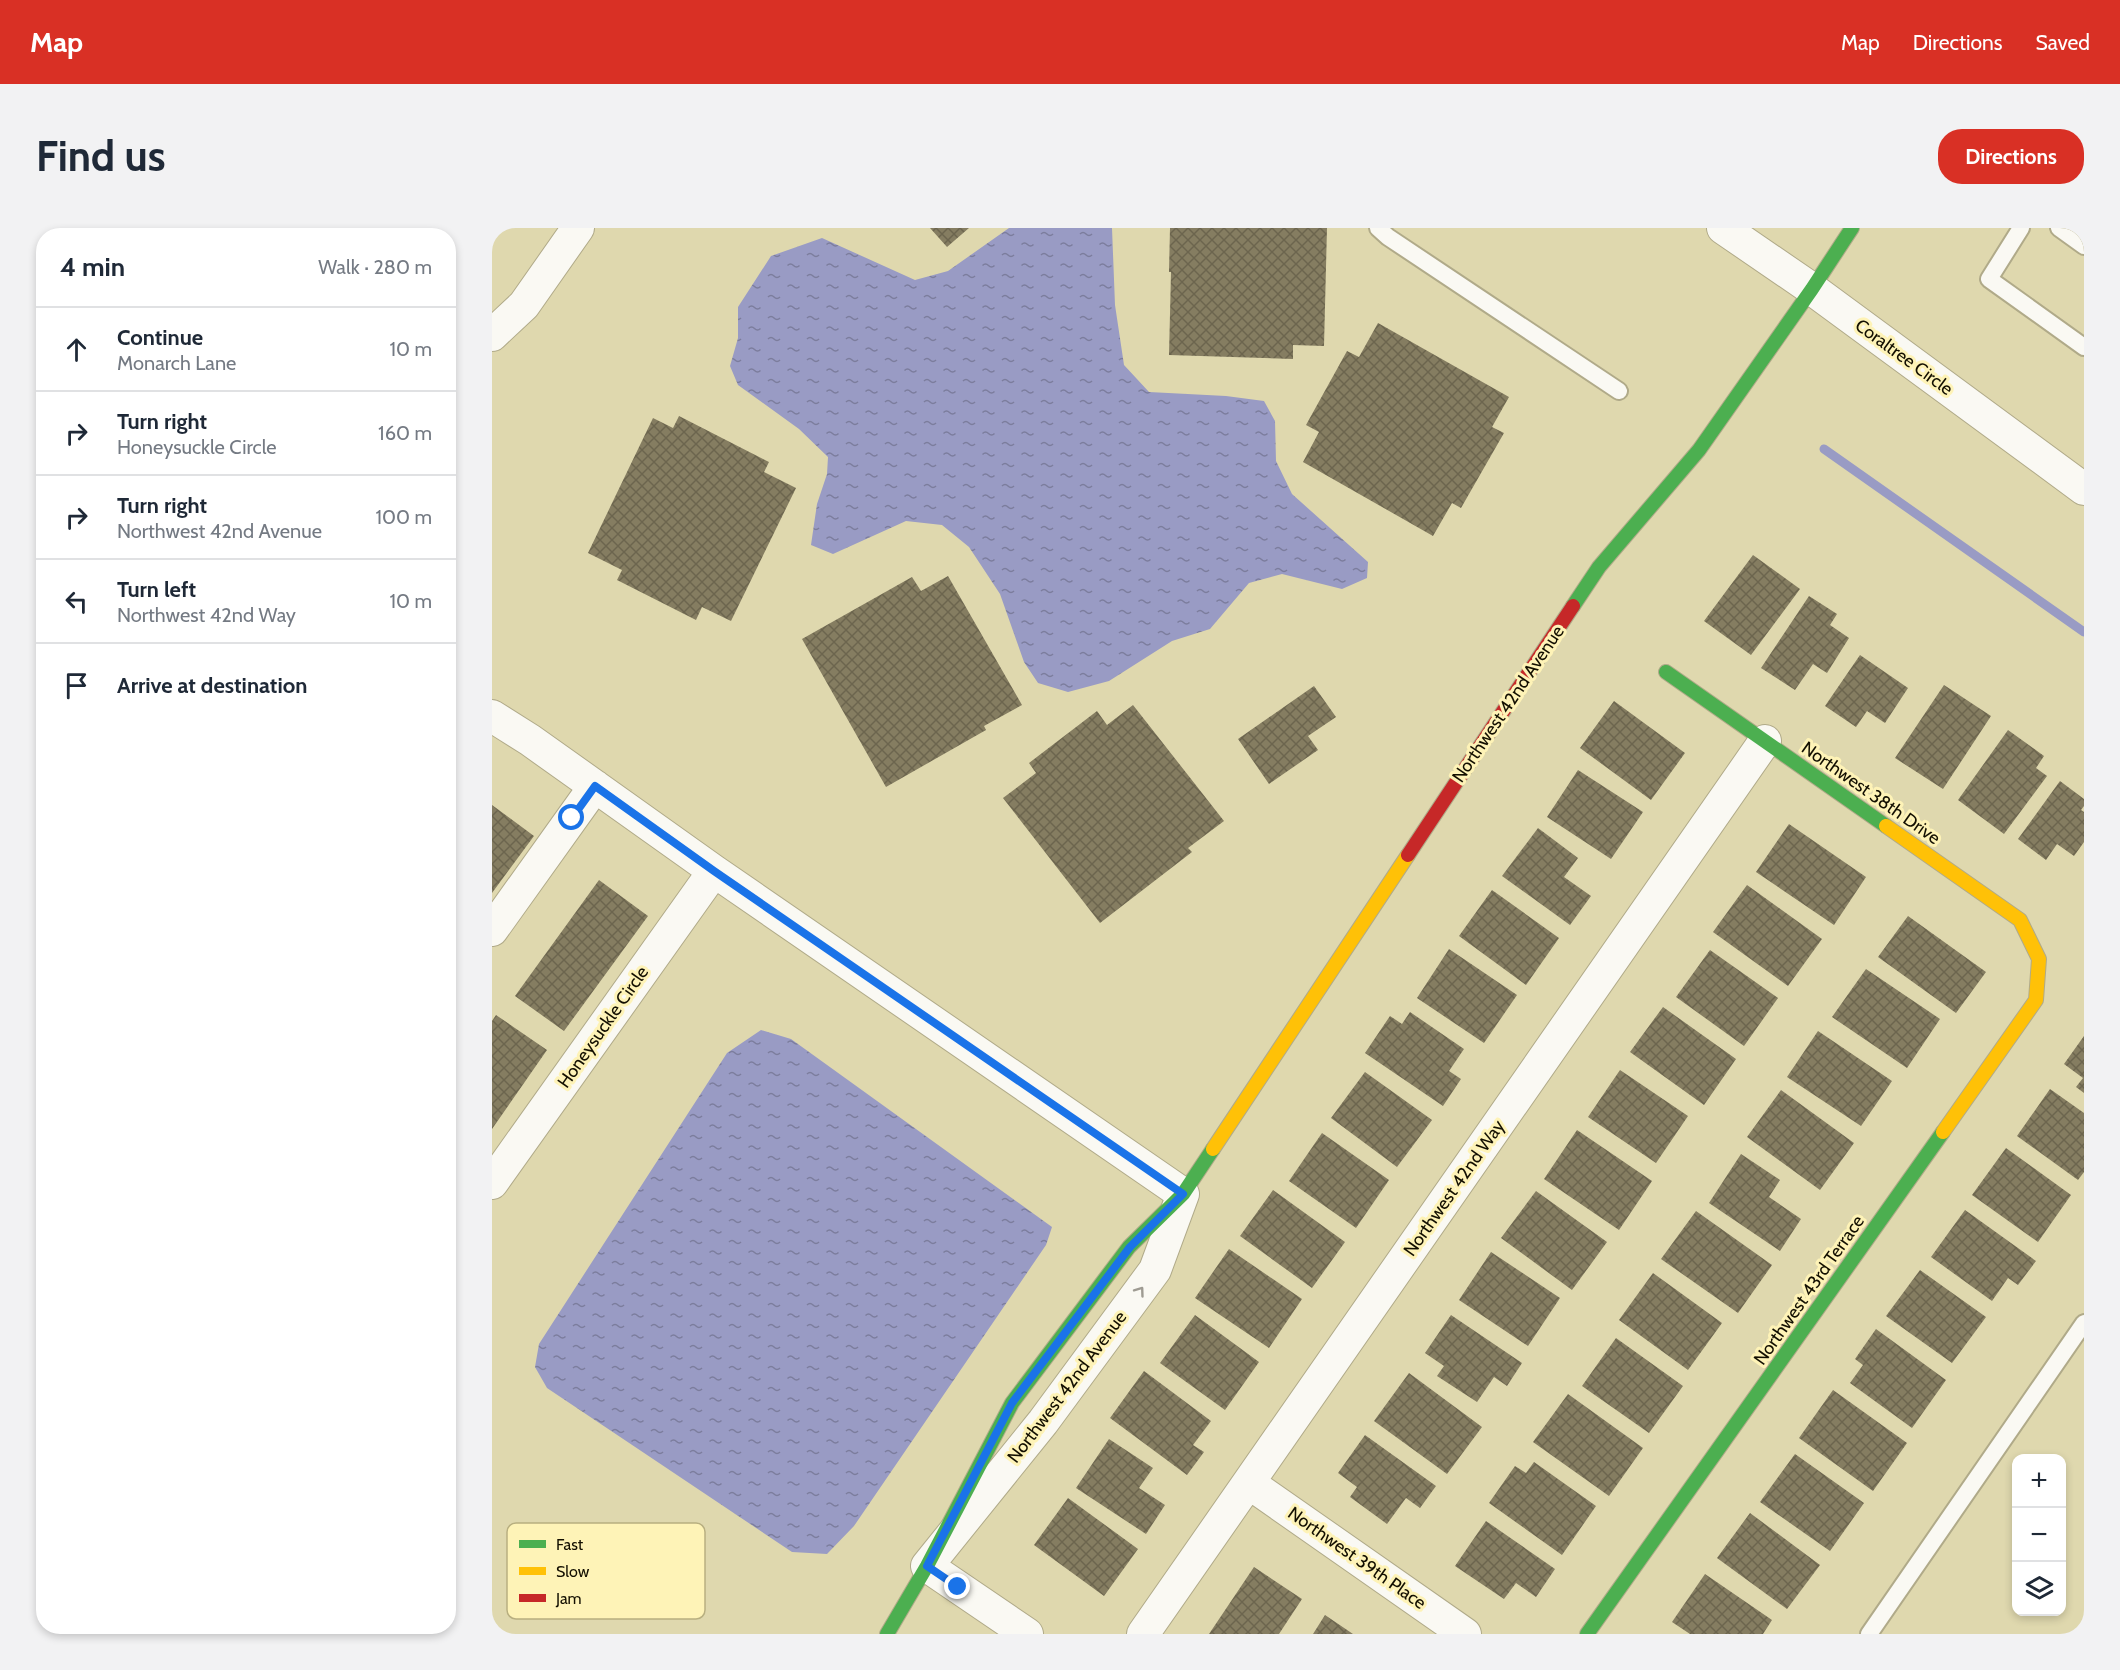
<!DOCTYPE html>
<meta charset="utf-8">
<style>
body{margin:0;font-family:Cabin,sans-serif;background:#f2f2f3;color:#1f2937}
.controls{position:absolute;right:18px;bottom:18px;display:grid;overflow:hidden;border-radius:12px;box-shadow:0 3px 9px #0003}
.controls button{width:54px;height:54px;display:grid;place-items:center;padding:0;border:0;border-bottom:2px solid #e0e1e3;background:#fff;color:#1f2937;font:30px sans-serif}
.stop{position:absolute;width:18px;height:18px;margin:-14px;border:4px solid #1a73e8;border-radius:50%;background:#fff}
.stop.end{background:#1a73e8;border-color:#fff;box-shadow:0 2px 6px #0008}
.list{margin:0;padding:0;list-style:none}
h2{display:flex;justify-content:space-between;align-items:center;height:78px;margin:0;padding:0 24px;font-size:26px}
h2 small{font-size:20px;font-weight:400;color:#747a83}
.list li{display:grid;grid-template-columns:39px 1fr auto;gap:18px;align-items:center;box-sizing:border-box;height:84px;padding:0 24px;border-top:2px solid #e0e1e3}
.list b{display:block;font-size:22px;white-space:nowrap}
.list p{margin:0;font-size:20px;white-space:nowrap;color:#747a83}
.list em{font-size:20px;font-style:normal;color:#747a83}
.icon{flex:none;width:33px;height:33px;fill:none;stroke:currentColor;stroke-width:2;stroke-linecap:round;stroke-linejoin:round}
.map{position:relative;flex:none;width:1592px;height:1406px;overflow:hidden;border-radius:24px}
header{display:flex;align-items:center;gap:36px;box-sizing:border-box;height:84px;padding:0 30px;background:#d93025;color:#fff}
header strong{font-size:28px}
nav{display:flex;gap:33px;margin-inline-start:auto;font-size:21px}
.intro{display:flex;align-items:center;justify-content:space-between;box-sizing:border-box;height:144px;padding:0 36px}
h1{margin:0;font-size:42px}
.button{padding:15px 27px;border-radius:24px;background:#d93025;color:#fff;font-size:21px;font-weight:700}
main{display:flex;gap:36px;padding:0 36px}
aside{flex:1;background:#fff;border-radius:24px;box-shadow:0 3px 9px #0003}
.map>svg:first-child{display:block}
.water{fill:url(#water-ripples)}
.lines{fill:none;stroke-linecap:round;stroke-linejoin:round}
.stream{stroke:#999bc4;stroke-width:9}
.building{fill:url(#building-cross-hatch)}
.lane-casing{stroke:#b0aa89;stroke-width:20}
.street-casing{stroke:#b0aa89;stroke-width:34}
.fast-casing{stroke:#b0aa89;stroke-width:16}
.slow-casing{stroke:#b0aa89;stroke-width:16}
.jam-casing{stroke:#b0aa89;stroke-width:16}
.lane{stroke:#faf9f3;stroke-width:16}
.street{stroke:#faf9f3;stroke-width:32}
.fast{stroke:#4caf50;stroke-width:14}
.slow{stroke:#ffc107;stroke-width:14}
.jam{stroke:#c62828;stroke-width:14}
.oneway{stroke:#9e9b92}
.route{stroke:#1a73e8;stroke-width:8}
.labels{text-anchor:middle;stroke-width:6;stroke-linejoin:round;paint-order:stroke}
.street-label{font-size:18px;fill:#130f00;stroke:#fef3b7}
.key{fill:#fef3b7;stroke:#b8af80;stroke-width:1.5}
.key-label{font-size:16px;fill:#130f00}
</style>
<header>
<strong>Map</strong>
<nav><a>Map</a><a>Directions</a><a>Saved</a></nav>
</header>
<div class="intro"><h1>Find us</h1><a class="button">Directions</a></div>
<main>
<aside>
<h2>4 min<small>Walk · 280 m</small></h2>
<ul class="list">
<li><svg class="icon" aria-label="ahead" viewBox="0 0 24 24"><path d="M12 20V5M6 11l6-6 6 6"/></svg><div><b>Continue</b><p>Monarch Lane</p></div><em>10 m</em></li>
<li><svg class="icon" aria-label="right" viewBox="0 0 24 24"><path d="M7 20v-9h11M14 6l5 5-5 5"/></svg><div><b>Turn right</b><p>Honeysuckle Circle</p></div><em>160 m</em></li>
<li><svg class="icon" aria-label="right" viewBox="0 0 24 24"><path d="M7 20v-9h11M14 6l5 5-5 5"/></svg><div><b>Turn right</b><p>Northwest 42nd Avenue</p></div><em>100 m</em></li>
<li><svg class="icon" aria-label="left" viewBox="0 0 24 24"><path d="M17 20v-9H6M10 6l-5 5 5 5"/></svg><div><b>Turn left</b><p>Northwest 42nd Way</p></div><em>10 m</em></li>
<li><svg class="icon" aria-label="arrive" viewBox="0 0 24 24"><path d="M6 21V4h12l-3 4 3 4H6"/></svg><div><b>Arrive at destination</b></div></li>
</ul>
</aside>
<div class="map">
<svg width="1592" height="1406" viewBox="0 0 1592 1406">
<defs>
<pattern id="water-ripples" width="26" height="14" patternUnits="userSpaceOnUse" patternTransform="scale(1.5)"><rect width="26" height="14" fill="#999bc4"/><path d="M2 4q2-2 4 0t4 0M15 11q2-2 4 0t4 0" fill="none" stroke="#7c7d9d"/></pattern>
<pattern id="building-cross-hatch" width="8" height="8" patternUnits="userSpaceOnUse" patternTransform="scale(1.5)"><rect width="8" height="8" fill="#857d61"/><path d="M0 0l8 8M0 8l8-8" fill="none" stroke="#6c654e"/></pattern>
</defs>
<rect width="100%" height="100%" fill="#dfd8ae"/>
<path class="water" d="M517,0h103l3,77 9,60 25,27 77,4 38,5 11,20 1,40 16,33 76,68 -1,16 -25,11 -60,-15 -33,9 -39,46 -38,12 -63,40 -41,11 -30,-9 -14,-21 -24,-68 -31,-47 -27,-22 -36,-4 -73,33 -22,-9 6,-41 10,-30 1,-17 -29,-28 -61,-44 -8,-19 8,-28v-31l33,-51 51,-18 93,42 33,-9z
M269,802l30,9 261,188 -6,18 -192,281 -27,28 -35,-2 -245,-164 -12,-21 4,-23 188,-291z"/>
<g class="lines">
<path class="stream" d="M1332,221l260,183"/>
</g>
<path class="building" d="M438,0h39l-22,19z
M678,0h157l-3,118 -31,-1v14l-124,-4 2,-83h-2z
M886,95l131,74 -17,30 12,6 -43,75 -9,-5 -19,33 -130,-74 16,-30 -13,-7 41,-74 12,6z
M187,188l90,46 -5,10 32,16 -65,133 -29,-14 -6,13 -79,-40 5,-10 -34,-17 65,-135 20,10z
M1261,327l47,34 -49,66 -47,-34z
M456,348l74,129 -38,21 2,4 -100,57 -84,-148 110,-62 9,14z
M1317,368l28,18 -7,11 19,13 -22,35 -14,-9 -18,26 -34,-22z
M1368,427l48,33 -23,35 -18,-12 -11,16 -31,-21z
M1452,457l47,31 -48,73 -48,-31z
M822,458l22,31 -28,19 10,14 -49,34 -31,-45z
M1122,473l71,52 -34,47 -71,-52z
M641,477l91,116 -36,27 4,4 -92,71 -97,-125 33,-25 -7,-10 68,-52 10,14z
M1516,502l36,26 -8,12 11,8 -43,58 -46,-34z
M1086,542l65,42 -32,47 -64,-42z
M1568,553l24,18v7l-3,4 3,2v30l-10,14 -17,-12 -11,16 -28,-21z
M0,577l42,31 -42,57z
M1297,596l77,53 -32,48 -78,-53z
M1046,600l40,30 -14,19 27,19 -21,29 -68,-49z
M107,652l49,36 -84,115 -49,-35z
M1255,657l75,54 -34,47 -75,-54z
M1000,662l67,48 -33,47 -67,-49z
M1416,688l78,56 -30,41 -78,-56z
M957,721l68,46 -33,48 -67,-45z
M1218,722l68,48 -34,48 -68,-49z
M1374,741l74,50 -33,49 -75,-51z
M1171,779l73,52 -32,46 -74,-53z
M918,784l54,37 -15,22 12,8 -18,27 -78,-53 25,-37 12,8z
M4,787l51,35 -55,79v-108z
M1326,803l74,50 -31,45 -74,-49z
M1592,808v57l-8,-6 7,-9 -19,-14z
M1128,842l68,46 -32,47 -68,-46z
M873,844l67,48 -35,47 -66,-49z
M1558,861l34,24v59l-6,8 -61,-44z
M1289,862l73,53 -34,47 -73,-53z
M1085,902l75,51 -33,49 -75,-51z
M830,905l67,47 -33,48 -67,-47z
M1514,920l65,47 -33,47 -66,-47z
M1249,926l39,26 -11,17 32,22 -21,32 -71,-48z
M781,962l72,52 -33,46 -72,-52z
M1044,963l71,51 -35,48 -71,-52z
M1473,982l71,51 -18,24 -10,-7 -16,23 -61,-44z
M1204,983l76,54 -34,48 -77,-54z
M737,1021l73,50 -33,49 -74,-50z
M999,1024l69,46 -32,48 -69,-46z
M1428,1042l66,47 -34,46 -66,-47z
M1161,1045l69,50 -34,47 -69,-50z
M703,1087l64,47 -34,48 -65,-47z
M959,1087l71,48 -15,23 -13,-9 -17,25 -40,-26 7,-10 -19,-13z
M1384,1101l70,51 -34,48 -62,-45 13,-18 -8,-6z
M1124,1110l67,48 -34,47 -67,-47z
M652,1143l67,50 -18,24 11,7 -17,23 -77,-57z
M917,1145l73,54 -35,47 -73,-53z
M1341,1162l74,53 -34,48 -74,-53z
M1076,1166l75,54 -34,48 -76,-54z
M873,1207l71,51 -16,22 -14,-10 -19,26 -37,-27 7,-10 -19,-14z
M617,1211l44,29 -14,20 26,17 -19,29 -70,-46z
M1303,1226l69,49 -34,48 -70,-49z
M1042,1234l62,44 -34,49 -73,-52 26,-37 11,7z
M576,1270l70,51 -34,47 -70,-51z
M1258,1285l70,52 -33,44 -70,-51z
M994,1293l69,48 -19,28 -20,-14 -12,16 -49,-33z
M762,1339l48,32 -23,35h-70z
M1213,1346l67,46 -9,14h-73l-18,-12z
M833,1387l28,19h-40z"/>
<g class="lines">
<g class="lane-casing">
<path id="lane" d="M886,0l10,9 231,154
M1529,0l-32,51 95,68
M1567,0l25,18
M1377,1406l215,-311"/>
</g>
<g class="street-casing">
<path id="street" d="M1231,0l89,61 272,200
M0,107l32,-30 54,-77
M0,488l38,24 184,131 469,323 -28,76 -112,152 -116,144 100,68
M0,702l103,-144
M0,955l222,-312
M757,1255l216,151
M651,1406l622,-893"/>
</g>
<g class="fast-casing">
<path id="fast" d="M1081,378l26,-39 100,-117 113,-161 40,-61
M1174,444l220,154
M395,1406l40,-68 85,-163 117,-156 54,-53 30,-45
M1095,1406l356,-502"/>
</g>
<g class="slow-casing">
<path id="slow" d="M1394,598l134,94 19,39 -3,41 -93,132
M721,921l195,-294"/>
</g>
<g class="jam-casing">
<path id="jam" d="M916,627l165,-249"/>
</g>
<use href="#lane" class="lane"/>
<use href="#street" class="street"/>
<use href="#fast" class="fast"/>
<use href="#slow" class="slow"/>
<use href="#jam" class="jam"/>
</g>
<defs><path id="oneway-chevron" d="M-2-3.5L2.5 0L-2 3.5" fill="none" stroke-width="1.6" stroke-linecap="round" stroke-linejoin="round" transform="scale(1.5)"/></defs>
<use class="oneway" href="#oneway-chevron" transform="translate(648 1063) rotate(-54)"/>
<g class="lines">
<path class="route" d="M80,590l23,-32 119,85 469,323 -53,53 -118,156 -85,163 31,21"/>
</g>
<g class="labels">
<g class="street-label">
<text transform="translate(1412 129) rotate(36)" y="6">Coraltree Circle</text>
<text transform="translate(1016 476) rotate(-56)" y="6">Northwest 42nd Avenue</text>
<text transform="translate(1379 565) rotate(35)" y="6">Northwest 38th Drive</text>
<text transform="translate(111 799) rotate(-55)" y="6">Honeysuckle Circle</text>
<text transform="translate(962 960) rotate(-55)" y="6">Northwest 42nd Way</text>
<text transform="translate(1317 1062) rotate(-55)" y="6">Northwest 43rd Terrace</text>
<text transform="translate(575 1159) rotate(-53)" y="6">Northwest 42nd Avenue</text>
<text transform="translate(865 1330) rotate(35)" y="6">Northwest 39th Place</text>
</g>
</g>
<rect x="15" y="1295" width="198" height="96" rx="9" class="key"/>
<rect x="27" y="1312" width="27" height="8" fill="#4caf50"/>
<rect x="27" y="1339" width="27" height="8" fill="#ffc107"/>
<rect x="27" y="1366" width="27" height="8" fill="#c62828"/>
<g class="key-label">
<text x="64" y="1322">Fast</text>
<text x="64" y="1349">Slow</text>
<text x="64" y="1376">Jam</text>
</g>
</svg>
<div class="controls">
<button>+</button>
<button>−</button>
<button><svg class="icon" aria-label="layers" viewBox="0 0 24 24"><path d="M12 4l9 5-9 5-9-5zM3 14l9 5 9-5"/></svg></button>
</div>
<div class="stop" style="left:80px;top:590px"></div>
<div class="stop end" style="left:466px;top:1359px"></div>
</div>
</main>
